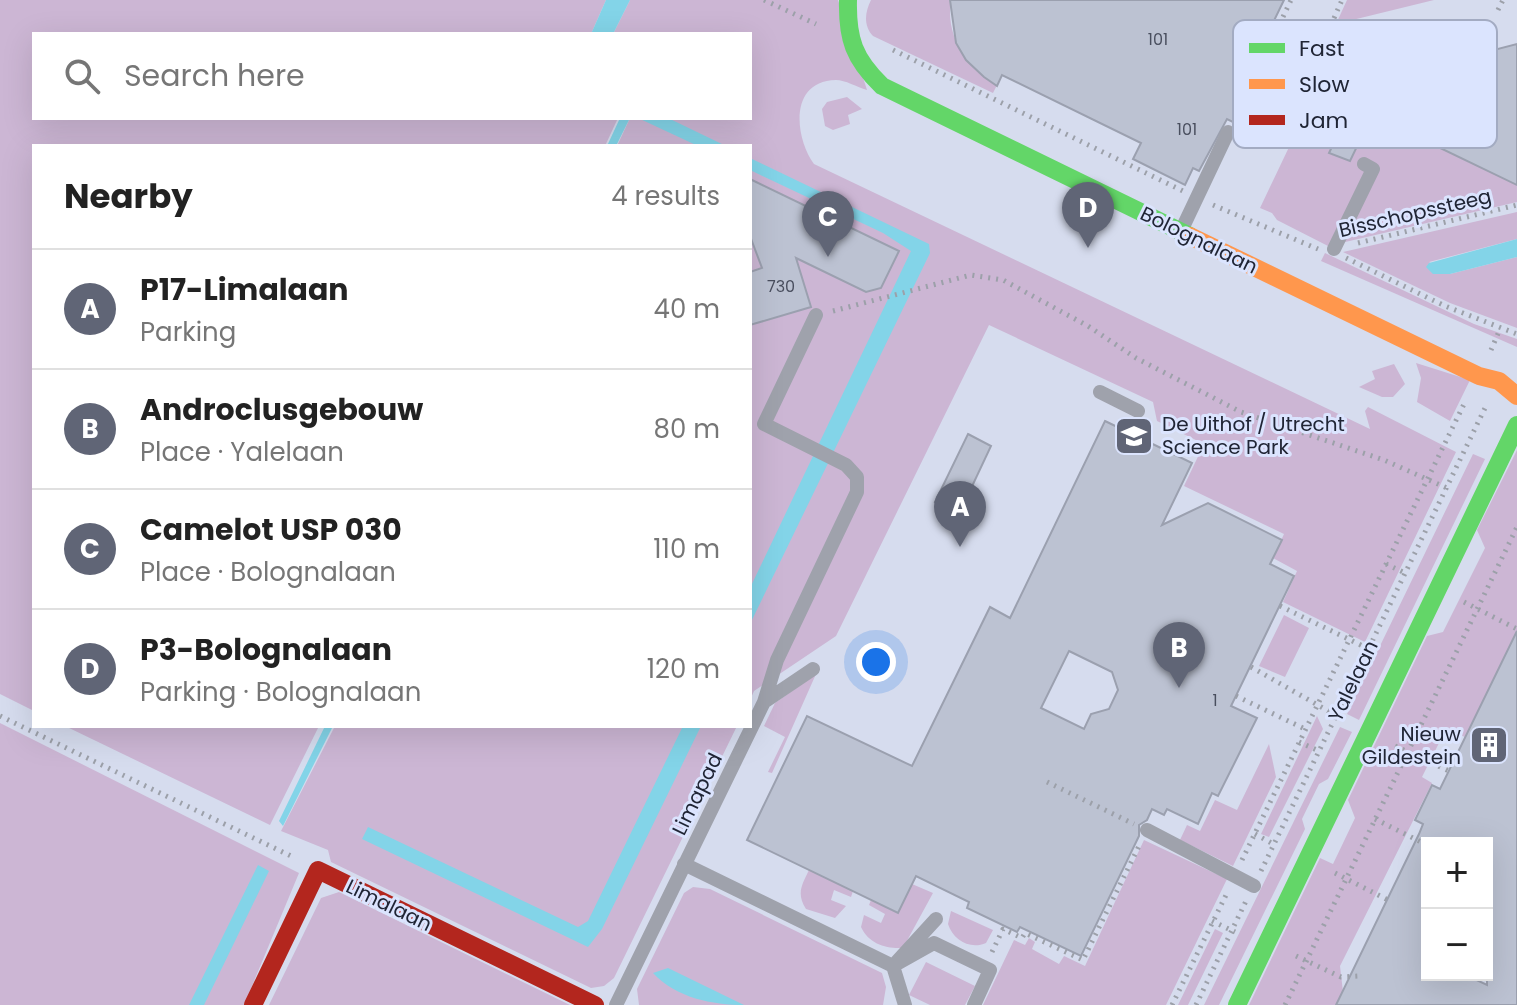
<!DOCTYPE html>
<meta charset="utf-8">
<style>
body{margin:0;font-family:Poppins,sans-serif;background:#f6f6f6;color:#222}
.controls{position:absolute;right:24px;bottom:24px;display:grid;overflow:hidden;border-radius:0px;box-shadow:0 8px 32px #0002}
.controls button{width:72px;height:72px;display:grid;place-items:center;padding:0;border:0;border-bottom:2px solid #e0e0e0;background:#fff;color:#222;font:40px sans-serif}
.you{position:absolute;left:876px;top:662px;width:28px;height:28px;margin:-20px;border:6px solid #fff;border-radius:50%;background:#1a73e8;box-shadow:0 0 0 12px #1a73e833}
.badge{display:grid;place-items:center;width:52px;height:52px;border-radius:50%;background:#606576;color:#fff;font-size:26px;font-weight:700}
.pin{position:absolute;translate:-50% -66px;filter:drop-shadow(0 2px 4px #0008)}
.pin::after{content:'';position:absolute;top:42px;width:28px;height:24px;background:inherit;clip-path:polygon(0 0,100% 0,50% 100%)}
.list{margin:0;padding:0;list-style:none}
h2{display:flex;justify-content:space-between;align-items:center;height:104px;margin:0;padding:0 32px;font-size:34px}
h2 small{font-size:26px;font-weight:400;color:#767676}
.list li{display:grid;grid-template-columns:52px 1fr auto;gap:24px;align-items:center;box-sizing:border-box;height:120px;padding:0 32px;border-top:2px solid #e0e0e0}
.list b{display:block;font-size:30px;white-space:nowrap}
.list p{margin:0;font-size:26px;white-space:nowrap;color:#767676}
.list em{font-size:26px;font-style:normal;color:#767676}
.icon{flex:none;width:44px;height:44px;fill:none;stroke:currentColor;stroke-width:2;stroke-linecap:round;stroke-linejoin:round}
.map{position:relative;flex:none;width:1517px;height:1005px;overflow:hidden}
.search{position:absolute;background:#fff;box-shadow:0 8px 32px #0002;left:32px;top:32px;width:720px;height:88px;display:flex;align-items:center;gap:20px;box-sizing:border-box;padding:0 28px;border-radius:0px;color:#767676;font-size:30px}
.panel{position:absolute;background:#fff;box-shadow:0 8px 32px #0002;left:32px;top:144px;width:720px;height:584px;border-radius:0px}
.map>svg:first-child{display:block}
.green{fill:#ccb6d4}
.water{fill:#83d4e8}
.building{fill:#bcc2d2;stroke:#9ba0af;stroke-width:2;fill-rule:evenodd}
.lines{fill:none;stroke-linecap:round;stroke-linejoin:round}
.path{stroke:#9ca0a9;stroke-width:5;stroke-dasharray:2 6;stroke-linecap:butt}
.lane{stroke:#9fa2ac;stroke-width:14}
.fast{stroke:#63d668;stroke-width:18}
.slow{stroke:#ff974d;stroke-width:18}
.jam{stroke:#b3261e;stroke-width:18}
.labels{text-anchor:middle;stroke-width:6;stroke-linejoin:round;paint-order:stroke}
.number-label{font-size:16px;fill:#494e5e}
.street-label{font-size:20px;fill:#202535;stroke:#dbe4fe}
.poi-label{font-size:20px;fill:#202535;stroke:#dbe4fe;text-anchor:start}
.key{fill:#dbe4fe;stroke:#a3abc2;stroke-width:2}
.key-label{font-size:22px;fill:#202535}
</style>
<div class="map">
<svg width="1517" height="1005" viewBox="0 0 1517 1005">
<rect width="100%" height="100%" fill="#d6dcee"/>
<path class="green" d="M0,0h606l-15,34h-557v84h584l-13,28h-571v565l-34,-17z
M630,0h208l29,90c-10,-3 -22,-10 -31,-10 -48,1 -41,58 -22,84l556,265 -5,-18 3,-4 88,45 -91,190 -82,-40 14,-31 -24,-13 11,-24 -100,-48 20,-42 -47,-23 -4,-19 -164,-77 -153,311 -82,55 -4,9v-554h-133l13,-28h120v-84h-137z
M871,0h80c-6,38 16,66 46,85l-4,8 -120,-57c-10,-11 -8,-24 -2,-36z
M1347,0h87l-98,24z
M1363,51l12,6 -5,12 63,30 6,-12 21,10 -23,49 80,39v17l-189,44 -51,-26 -5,-7 -12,-5 61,-128 16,-7 7,-15z
M847,97l15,12 -14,6 2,9 -17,6 -8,-4 -3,-17 5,-7z
M1517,212v27l-88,23 21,12 67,-17v71l-67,-25 -107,-51z
M1325,253l149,71 43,15v8l-196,-86z
M1416,363l54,17 -20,41 -33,-19 4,-24z
M1394,364l11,20 -12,13h-11l-23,-10 16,-8 -3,-8z
M1517,450v181l-52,106 -19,-8 -24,48 10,6 -92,183 3,26 -7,13h-87l71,-147 13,6 22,-46 -7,-18 79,-164 16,-4 42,-84 -8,-18z
M1473,454l12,5 -126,261 -12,-6z
M1284,615l25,13 -24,49 -26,-11z
M816,674l-44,99 -4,-1 17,-35 -21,-11 11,-23z
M1317,716l6,13 -54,108 -8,-3z
M0,723l299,150 -55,132h-244z
M65,726h254l-49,99z
M335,726h402l-123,252 -10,8 -13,2 -260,-126 -3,-12 -47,-19z
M1340,727l12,5 -24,47 -9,5 -17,35 3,10 -86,176h-15z
M1269,744l7,33 -43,89 -53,-26 7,-15 13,6 15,-31 22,10z
M1144,840l83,39 -61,126h-183l31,-65 11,5 4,-7 6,4 -3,7 27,15 5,-8 21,10z
M809,870l44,21 -2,6 -17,-7 -3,10 15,6 -11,12 -29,-9c-10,-16 -4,-24 3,-39z
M912,884l21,9 -30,55c-17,1 -34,-4 -42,-21l3,-12 17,8 4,-9 -16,-9 2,-5 27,13z
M693,887l17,2 172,84 4,14 -3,18h-244l-2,-16 47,-96z
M339,892l231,113h-301l52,-107z
M951,911l42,19 -7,13c-16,7 -33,-3 -38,-19z
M1215,929l8,4 -35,72h-10z
M926,962l49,24 -10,19h-35l-21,-10z"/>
<path class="water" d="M606,0h24l-17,34h-22z
M620,118h10l-14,28h-9z
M638,118h30l58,28h-28z
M750,158l179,86 1,9 -180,371v-36l161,-337 -28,-18 -133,-63z
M1517,239v18l-67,17h-17l-7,-7 3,-4z
M325,726h8l-50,100 -4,-5z
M683,726h18l-99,203 -14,18 -226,-108 6,-12 210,100 10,-6z
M258,865l11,6 -65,134h-15z
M668,968l76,37c-31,0 -68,-7 -91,-32z"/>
<path class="building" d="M950,0h334l-47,97 17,8 -11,22 -16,-8 -28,52 -6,-3 -8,17 -52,-26 8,-16 -139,-68 -5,11 -13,-9 -18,-17 -10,-17z
M1517,44v141l-81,-39 46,-93z
M1343,124l20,10 -13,27 -21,-8z
M750,179l149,72 -18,37 -15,4 -70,-34 15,49 -61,18v-53l12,-4 -12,-32z
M1105,421l87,42 -30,62 46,-22 74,37 -12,24 24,12 -63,130 26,12 -39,78 -6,-3 -14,31 -31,-15 -3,6 -12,-6 -5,11 -8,5v11l-58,120 -61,-29 -3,5 -50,-24 2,-6 -53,-26 -18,37 -151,-73 60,-124 105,50 78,-159 20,11zM1069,651l43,21 6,18 -9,19 -18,5 -7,15 -43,-21z
M968,434l23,12 -32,68 -24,-12z
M1517,631v374h-181l83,-171 4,-10 -8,-4 17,-35 8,4zM1427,843h60v142l-21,-10h-39z"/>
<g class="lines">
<path class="path" d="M764,0l52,24
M1498,10l5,-10
M1338,40l-7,-15 11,-25
M893,50l290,141
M1235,118l56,-118
M1213,205l105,44
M1358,243l159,-38
M1346,258l99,48 72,28
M833,311l138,-36 32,5 85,46 48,32 105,54 143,48 63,28
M1491,350l9,-21
M1386,564l19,9
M1464,602l53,27
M1280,606l89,43
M1251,667l86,49
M1236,696l69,33
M0,716l291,140
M1299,742l20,9
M1395,746l54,25
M1047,782l87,42
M1375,819l48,24
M1255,834l20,11
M1242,860l223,-458
M1261,871l224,-463
M1335,873l53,27
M1212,921l23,11
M992,952l11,-23 19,9 3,-5 58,27 57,-116
M1296,956l45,21 17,-1
M1172,1005l56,-114
M1196,1005l50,-104
M1285,1005l232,-478"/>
<path class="lane" d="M1182,229l46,-97
M1334,249l39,-80 -9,-5
M1100,392l38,19
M764,702l49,-33
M1147,830l107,56
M684,864l209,102 43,-47
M616,1005l148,-303 13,-42 80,-168v-15l-11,-12 -82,-41 52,-109
M905,1005l-12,-39 41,-23 56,27 -16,35"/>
<path class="fast" d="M848,0c-1,39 6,59 34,86l308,150
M1237,1005l280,-580"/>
<path class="slow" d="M1190,236l289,140 20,5 18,15"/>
<path class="jam" d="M253,1005l65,-135 277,135"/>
</g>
<defs>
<g id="university-square" transform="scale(2)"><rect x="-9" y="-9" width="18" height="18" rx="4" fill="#606576" stroke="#dbe4fe"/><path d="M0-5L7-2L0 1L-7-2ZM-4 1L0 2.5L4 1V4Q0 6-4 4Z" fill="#fff"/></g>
<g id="building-square" transform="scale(2)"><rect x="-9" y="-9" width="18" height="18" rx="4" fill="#606576" stroke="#dbe4fe"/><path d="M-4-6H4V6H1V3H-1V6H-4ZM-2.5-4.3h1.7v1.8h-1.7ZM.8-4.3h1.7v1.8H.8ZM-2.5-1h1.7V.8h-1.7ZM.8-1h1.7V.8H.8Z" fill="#fff"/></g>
</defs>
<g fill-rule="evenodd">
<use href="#university-square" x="1134" y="436"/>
<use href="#building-square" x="1489" y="745"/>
</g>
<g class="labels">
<g class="number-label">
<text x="1158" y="45">101</text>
<text x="1187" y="135">101</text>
<text x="781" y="292">730</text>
<text x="1215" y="706">1</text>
</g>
<g class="street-label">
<text transform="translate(1415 213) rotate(-13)" y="7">Bisschopssteeg</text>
<text transform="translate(1199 240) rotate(26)" y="7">Bolognalaan</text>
<text transform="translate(1353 681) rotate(-64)" y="7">Yalelaan</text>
<text transform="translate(697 794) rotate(-64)" y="7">Limapad</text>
<text transform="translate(389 905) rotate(26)" y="7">Limalaan</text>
</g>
<g class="poi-label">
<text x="1162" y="431">De Uithof / Utrecht<tspan x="1162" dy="23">Science Park</tspan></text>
<text x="1461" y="741" text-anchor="end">Nieuw<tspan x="1461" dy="23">Gildestein</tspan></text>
</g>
</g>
<rect x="1233" y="20" width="264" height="128" rx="12" class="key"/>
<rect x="1249" y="43" width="36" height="10" fill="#63d668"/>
<rect x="1249" y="79" width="36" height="10" fill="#ff974d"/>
<rect x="1249" y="115" width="36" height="10" fill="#b3261e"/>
<g class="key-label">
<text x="1299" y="56">Fast</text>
<text x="1299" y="92">Slow</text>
<text x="1299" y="128">Jam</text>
</g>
</svg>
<div class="controls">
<button>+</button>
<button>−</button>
</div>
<div class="you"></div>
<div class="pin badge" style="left:960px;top:547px">A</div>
<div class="pin badge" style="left:1179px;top:688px">B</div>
<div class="pin badge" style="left:828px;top:257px">C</div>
<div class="pin badge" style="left:1088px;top:248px">D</div>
<div class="search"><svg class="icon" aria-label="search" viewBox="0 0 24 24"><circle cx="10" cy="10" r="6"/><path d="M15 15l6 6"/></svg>Search here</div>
<section class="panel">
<h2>Nearby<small>4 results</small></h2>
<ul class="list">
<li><span class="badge">A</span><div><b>P17-Limalaan</b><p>Parking</p></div><em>40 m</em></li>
<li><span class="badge">B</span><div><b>Androclusgebouw</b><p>Place · Yalelaan</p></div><em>80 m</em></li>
<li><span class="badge">C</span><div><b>Camelot USP 030</b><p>Place · Bolognalaan</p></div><em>110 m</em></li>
<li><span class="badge">D</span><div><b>P3-Bolognalaan</b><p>Parking · Bolognalaan</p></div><em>120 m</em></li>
</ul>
</section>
</div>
